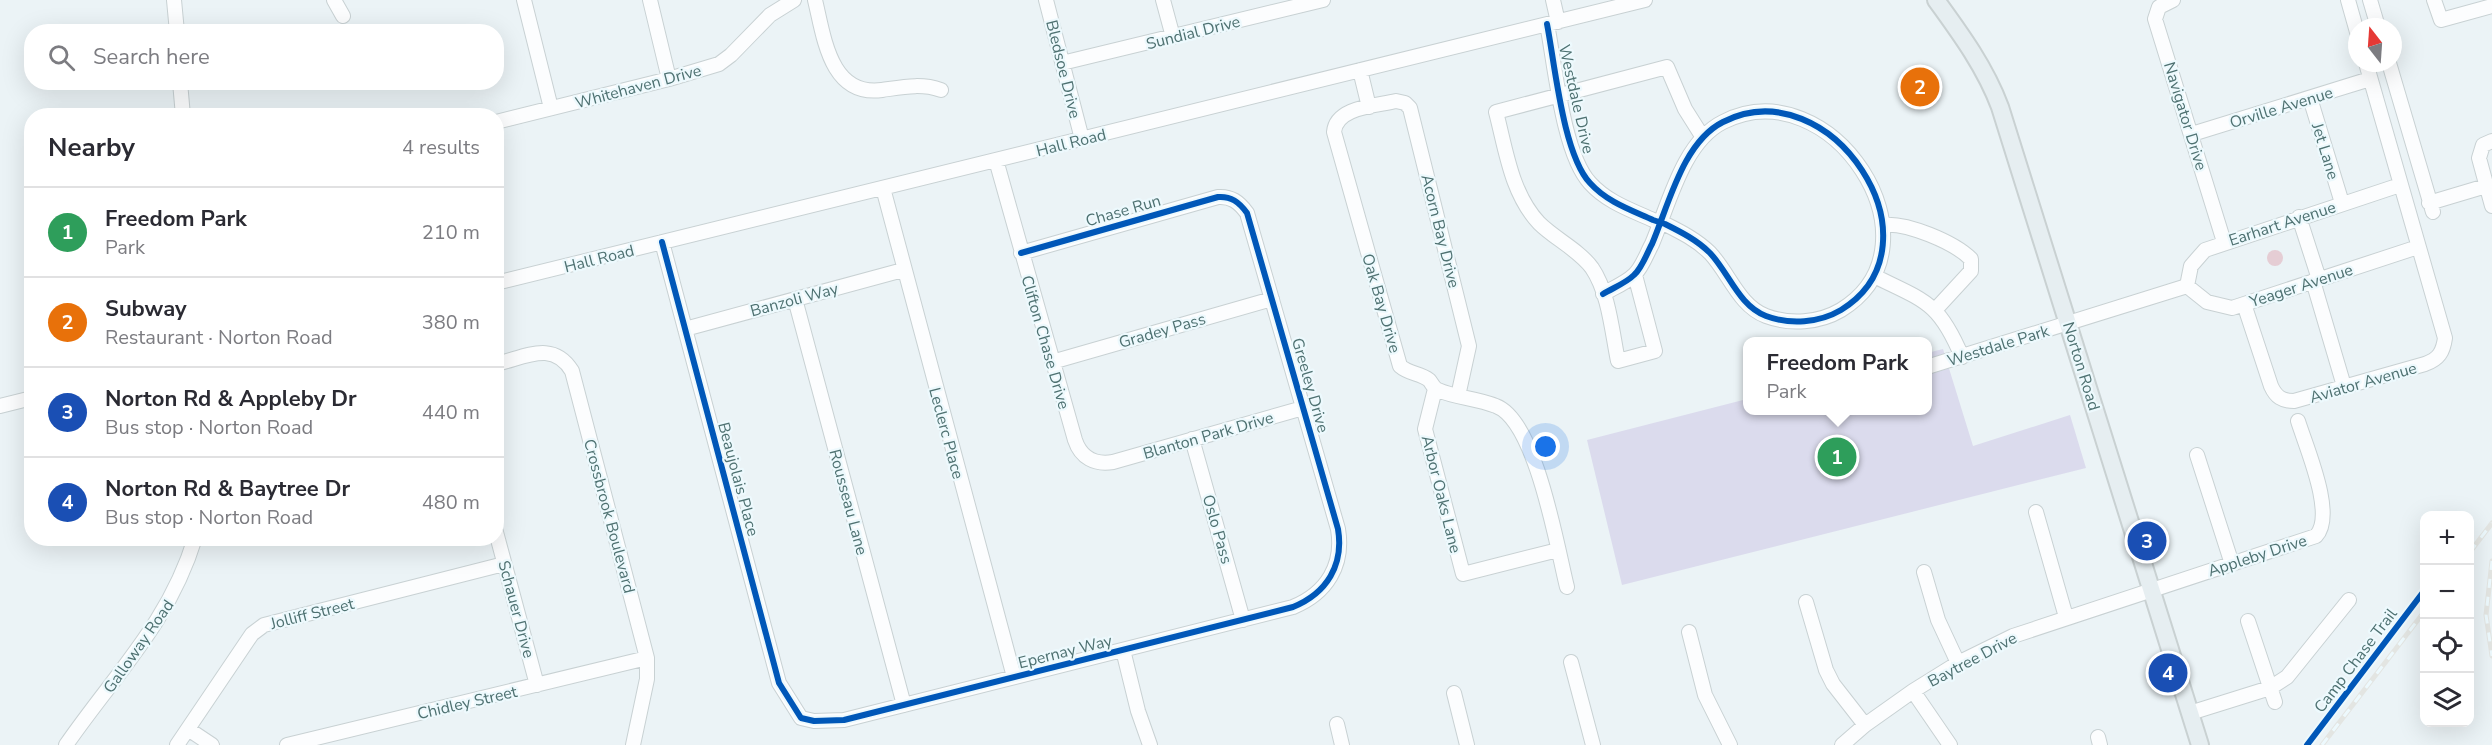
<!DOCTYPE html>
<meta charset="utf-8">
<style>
body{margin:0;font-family:"Nunito Sans",sans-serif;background:#f2f2f3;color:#2b2b33}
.controls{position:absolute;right:18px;bottom:18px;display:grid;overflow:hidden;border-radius:12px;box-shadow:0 6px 24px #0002}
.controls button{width:54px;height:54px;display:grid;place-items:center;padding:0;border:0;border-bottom:2px solid #e1e1e2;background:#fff;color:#2b2b33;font:30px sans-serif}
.compass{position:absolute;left:2348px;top:18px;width:54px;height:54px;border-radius:50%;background:#fff;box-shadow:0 6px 24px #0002;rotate:343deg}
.you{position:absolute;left:1546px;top:447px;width:21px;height:21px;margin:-15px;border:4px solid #fff;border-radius:50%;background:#1a73e8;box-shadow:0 0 0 9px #1a73e833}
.badge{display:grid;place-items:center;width:39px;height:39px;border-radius:50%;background:#545f64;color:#fff;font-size:20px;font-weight:700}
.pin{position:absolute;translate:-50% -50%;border:3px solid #fff;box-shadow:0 2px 6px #0006}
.popup{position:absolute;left:1743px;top:337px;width:189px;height:78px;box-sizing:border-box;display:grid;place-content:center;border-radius:12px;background:#fff;filter:drop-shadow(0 2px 4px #0005);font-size:20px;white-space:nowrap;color:#7c7c81}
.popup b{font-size:22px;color:#2b2b33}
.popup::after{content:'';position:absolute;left:50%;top:100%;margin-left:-12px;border:12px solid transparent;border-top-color:#fff}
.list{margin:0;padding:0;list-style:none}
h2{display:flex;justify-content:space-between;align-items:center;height:78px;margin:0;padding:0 24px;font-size:26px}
h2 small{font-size:20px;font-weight:400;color:#7c7c81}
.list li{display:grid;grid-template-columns:39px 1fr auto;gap:18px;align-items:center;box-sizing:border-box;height:90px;padding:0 24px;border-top:2px solid #e1e1e2}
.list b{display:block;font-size:22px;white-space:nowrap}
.list p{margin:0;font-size:20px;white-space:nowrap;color:#7c7c81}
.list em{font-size:20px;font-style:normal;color:#7c7c81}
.icon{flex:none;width:33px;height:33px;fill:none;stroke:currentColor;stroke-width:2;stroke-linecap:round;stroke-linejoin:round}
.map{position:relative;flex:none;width:2492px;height:745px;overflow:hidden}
.search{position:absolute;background:#fff;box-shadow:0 6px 24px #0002;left:24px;top:24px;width:480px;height:66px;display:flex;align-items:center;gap:15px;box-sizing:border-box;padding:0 21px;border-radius:24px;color:#7c7c81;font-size:22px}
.panel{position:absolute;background:#fff;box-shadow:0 6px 24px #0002;left:24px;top:108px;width:480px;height:438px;border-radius:24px}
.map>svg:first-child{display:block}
.green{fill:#dbdbed}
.water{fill:#e5cdd4}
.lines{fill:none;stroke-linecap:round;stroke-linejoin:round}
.minor-casing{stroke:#c8d1d3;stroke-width:16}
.major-casing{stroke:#c9d1d2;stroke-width:20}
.minor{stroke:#fcfdfe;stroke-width:14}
.major{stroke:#e6eef1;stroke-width:16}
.rail-casing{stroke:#e3e5e2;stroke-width:5}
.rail{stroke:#edf9fd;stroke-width:3;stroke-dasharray:9;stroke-linecap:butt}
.cycleway-casing{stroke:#edf9fd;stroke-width:10}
.cycleway{stroke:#0057b8;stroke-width:6}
.labels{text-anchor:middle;stroke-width:4.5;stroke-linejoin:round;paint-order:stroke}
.street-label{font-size:16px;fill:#4e7171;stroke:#edf9fd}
</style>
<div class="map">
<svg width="2492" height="745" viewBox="0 0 2492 745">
<rect width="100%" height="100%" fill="#ebf3f6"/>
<path class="green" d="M1943,349l30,97 97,-31 16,53 -464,117 -35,-145 160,-41v11h180v-57z"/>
<path class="water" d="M2267 258a8 8 0 1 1 16 0a8 8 0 1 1-16 0Z"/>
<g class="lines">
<g class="minor-casing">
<path id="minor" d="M174,0l3,32
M334,0l9,16
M524,0l27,108
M650,0l19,79
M815,0c9,37 15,97 67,90 21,-3 39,-7 59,0
M1046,0l36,139
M1163,0l10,37
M1553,0l5,22
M2173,0l-14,7 -4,12 69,223
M2348,0l9,32
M2370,0l8,27
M2434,0l7,20 51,-14
M1547,24c8,41 16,130 43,159 17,19 41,27 63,37l12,4c16,8 32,16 45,29 19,20 29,53 56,63 24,9 53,7 75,-6 107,-66 -11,-243 -118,-188 -40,20 -54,82 -71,122 -5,9 -10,24 -18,31 -8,8 -21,13 -31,19
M1062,63l261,-63
M2389,63l44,149
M1360,70l9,37
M180,82l3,34
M2310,98l32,105
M496,122l173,-43 50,-15 12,-9 39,-40 24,-15
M2192,134l178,-55
M2492,141l-9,4 -4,13 13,48
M996,160l79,280c6,18 20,25 38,22l190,-54
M883,188l131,489
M2429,203l57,-17
M2299,217l20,62
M1883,225c23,-3 71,17 88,34v12l-35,38
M662,242l117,441 22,35 13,3 30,-1 449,-113c34,-14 51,-42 45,-78l-91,-316c-8,-11 -16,-17 -29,-16l-197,56
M1635,275l20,76 -37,10c-6,-29 -9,-68 -26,-93 -13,-18 -37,-29 -53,-45 -28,-30 -33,-73 -43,-111l171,-45 18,42 17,27
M1874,276c51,25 65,26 88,81
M2313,281l31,105
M496,283l1149,-283
M2187,286l4,-20 14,-16 195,-65
M2187,286l20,16 25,6 186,-61
M795,299l109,406
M2244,304l27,82c5,11 11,15 23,15l131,-37c14,-5 18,-12 20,-26l-79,-275
M685,329l218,-59
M1052,362l220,-63
M496,364c30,-7 57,-24 76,7l75,287v21l-14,66
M1927,367l260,-81
M1435,389l-10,40 38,145 95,-24
M1458,396l11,-50 -59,-238 -5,-5 -9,-2c-21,5 -60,6 -62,31l66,234c9,8 20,7 29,14 3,3 4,8 9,10 18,8 39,8 58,16 40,15 61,141 71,181
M0,406l32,-8
M1192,439l51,181
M2197,455l35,109
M2036,512l30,105
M496,532l41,153
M1924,572l14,48 20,43
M1806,602l20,68 7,14 32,41
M2248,621l27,81
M1689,632l16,63 25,50
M1123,650l15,61 12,34
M1571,662l22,83
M1913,691l37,54
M1454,693l13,52
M2190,713l80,-25 17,-11 62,-77
M1337,724l5,21
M188,729l24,16
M2098,737l2,8
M66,745c49,-71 103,-122 129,-207
M177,745l75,-111 12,-9 240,-61
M287,745l360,-87
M1842,745l23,-20 48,-34 45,-28 55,-27 303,-100c20,-21 -10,-89 -18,-115"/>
</g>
<g class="major-casing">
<path id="major" d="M1936,0c24,33 49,67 64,107l200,638"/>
</g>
<use href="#minor" class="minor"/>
<use href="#major" class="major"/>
<g class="rail-casing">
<path id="rail" d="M2470,552l22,-29
M2492,561l-6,54 6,41
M2322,745l102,-133"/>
</g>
<use href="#rail" class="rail"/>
<g class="cycleway-casing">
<path id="cycleway" d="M1547,24c8,41 16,130 43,159 17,19 41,27 63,37l12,4c16,8 32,16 45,29 19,20 29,53 56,63 24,9 53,7 75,-6 107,-66 -11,-243 -118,-188 -40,20 -54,82 -71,122 -5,9 -10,24 -18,31 -8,8 -21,13 -31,19
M662,242l117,441 22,35 13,3 30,-1 449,-113c34,-14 51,-42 45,-78l-91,-316c-8,-11 -16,-17 -29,-16l-197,56
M2307,745l117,-154"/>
</g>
<use href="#cycleway" class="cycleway"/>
</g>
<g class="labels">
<g class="street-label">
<text transform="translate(1193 32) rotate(-14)" y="6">Sundial Drive</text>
<text transform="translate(1064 69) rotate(76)" y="6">Bledsoe Drive</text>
<text transform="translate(638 86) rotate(-15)" y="6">Whitehaven Drive</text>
<text transform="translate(1577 99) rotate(77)" y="6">Westdale Drive</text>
<text transform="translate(2281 107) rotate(-17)" y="6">Orville Avenue</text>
<text transform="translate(2186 116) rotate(73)" y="6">Navigator Drive</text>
<text transform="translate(1071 142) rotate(-14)" y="6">Hall Road</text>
<text transform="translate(2326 151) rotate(73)" y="6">Jet Lane</text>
<text transform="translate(1123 210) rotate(-16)" y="6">Chase Run</text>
<text transform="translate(2282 223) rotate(-18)" y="6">Earhart Avenue</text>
<text transform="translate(1441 231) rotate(76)" y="6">Acorn Bay Drive</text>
<text transform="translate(599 258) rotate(-14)" y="6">Hall Road</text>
<text transform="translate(2301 285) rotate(-18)" y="6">Yeager Avenue</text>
<text transform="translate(794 299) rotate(-15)" y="6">Banzoli Way</text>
<text transform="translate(1382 303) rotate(74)" y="6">Oak Bay Drive</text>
<text transform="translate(1162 330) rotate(-16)" y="6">Gradey Pass</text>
<text transform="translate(1046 342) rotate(74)" y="6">Clifton Chase Drive</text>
<text transform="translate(1998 345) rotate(-17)" y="6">Westdale Park</text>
<text transform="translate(2082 366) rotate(73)" y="6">Norton Road</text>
<text transform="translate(2363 382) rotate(-16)" y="6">Aviator Avenue</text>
<text transform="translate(1311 385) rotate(74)" y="6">Greeley Drive</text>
<text transform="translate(947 433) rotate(75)" y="6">Leclerc Place</text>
<text transform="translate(1208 435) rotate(-16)" y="6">Blanton Park Drive</text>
<text transform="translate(739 479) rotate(75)" y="6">Beaujolais Place</text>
<text transform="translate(1442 494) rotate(76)" y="6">Arbor Oaks Lane</text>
<text transform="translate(849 502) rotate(75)" y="6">Rousseau Lane</text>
<text transform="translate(610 516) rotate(75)" y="6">Crossbrook Boulevard</text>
<text transform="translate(1218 529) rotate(74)" y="6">Oslo Pass</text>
<text transform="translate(2257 555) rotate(-18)" y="6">Appleby Drive</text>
<text transform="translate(517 609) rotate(75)" y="6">Schauer Drive</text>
<text transform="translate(312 613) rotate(-14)" y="6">Jolliff Street</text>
<text transform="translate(138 646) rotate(-55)" y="6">Galloway Road</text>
<text transform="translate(1065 651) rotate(-14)" y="6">Epernay Way</text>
<text transform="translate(1972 659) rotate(-28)" y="6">Baytree Drive</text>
<text transform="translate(2355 660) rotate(-53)" y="6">Camp Chase Trail</text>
<text transform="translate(467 702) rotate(-13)" y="6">Chidley Street</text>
</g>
</g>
</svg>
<div class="controls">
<button>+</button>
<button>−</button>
<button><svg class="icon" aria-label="locate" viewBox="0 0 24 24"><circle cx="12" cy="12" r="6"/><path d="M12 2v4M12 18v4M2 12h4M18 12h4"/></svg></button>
<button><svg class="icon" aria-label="layers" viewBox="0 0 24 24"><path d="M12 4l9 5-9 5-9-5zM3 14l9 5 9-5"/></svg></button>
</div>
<svg class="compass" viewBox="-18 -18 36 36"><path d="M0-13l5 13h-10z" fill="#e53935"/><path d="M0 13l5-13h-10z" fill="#7c7c81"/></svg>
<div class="you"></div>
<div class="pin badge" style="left:1837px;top:457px;background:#2e9e5b">1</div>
<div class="popup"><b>Freedom Park</b>Park</div>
<div class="pin badge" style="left:1920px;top:87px;background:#e8710a">2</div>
<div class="pin badge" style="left:2147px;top:541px;background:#1a4fb4">3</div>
<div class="pin badge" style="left:2168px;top:673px;background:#1a4fb4">4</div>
<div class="search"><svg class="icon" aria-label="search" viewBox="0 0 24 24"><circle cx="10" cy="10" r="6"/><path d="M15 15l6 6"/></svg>Search here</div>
<section class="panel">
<h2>Nearby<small>4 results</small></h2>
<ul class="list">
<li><span class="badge" style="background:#2e9e5b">1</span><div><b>Freedom Park</b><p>Park</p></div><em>210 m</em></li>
<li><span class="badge" style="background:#e8710a">2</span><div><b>Subway</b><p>Restaurant · Norton Road</p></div><em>380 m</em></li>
<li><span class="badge" style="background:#1a4fb4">3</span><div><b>Norton Rd &amp; Appleby Dr</b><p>Bus stop · Norton Road</p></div><em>440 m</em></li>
<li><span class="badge" style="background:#1a4fb4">4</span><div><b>Norton Rd &amp; Baytree Dr</b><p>Bus stop · Norton Road</p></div><em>480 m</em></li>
</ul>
</section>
</div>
